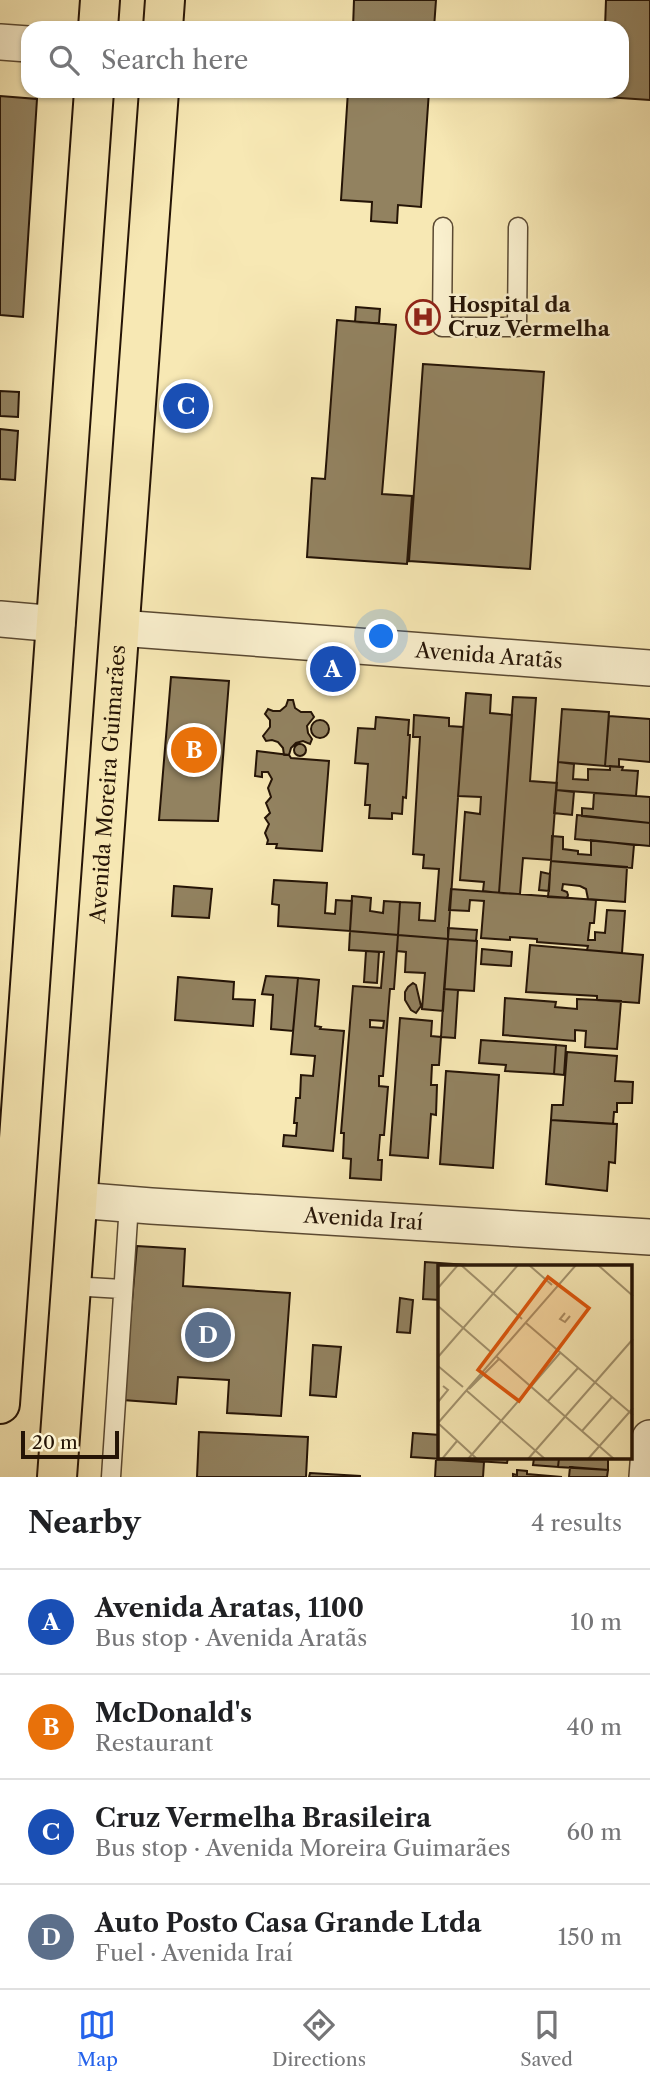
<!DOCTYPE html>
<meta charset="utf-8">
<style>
body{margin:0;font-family:"Libre Caslon Text",serif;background:#f2f2f2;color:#202124}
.scale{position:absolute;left:21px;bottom:18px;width:98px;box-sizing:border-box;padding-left:7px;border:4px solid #251406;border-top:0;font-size:19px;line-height:24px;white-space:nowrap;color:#251406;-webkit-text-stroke:5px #faf0ce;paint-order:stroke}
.you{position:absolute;left:382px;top:637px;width:24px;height:24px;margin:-18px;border:5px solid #fff;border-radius:50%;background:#1a73e8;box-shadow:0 0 0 10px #1a73e833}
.badge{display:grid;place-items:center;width:46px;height:46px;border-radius:50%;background:#2563eb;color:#fff;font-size:23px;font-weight:700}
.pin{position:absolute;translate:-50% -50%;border:4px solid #fff;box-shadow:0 2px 7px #0006}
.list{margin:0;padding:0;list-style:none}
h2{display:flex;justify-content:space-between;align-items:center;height:91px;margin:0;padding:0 28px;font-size:30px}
h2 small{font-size:23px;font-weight:400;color:#757577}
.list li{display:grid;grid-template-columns:46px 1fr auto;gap:21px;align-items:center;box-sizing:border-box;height:105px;padding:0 28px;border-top:2px solid #e0e0e0}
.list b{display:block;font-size:26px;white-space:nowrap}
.list p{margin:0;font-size:23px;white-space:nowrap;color:#757577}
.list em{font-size:23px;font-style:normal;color:#757577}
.icon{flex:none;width:38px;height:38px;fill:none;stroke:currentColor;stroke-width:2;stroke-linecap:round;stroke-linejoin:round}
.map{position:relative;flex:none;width:650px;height:1477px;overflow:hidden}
.search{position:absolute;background:#fff;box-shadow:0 2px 5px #0004;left:21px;right:21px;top:21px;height:77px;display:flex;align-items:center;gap:18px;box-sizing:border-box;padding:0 24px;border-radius:21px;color:#757577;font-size:26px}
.sheet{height:511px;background:#fff}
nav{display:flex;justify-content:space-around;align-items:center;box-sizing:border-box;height:98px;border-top:2px solid #e0e0e0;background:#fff;font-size:19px;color:#757577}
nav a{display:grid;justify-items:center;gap:4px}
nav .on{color:#2563eb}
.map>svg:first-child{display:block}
.building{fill:#928260;stroke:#251406;stroke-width:2;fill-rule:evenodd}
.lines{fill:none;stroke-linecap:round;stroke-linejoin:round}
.lane-casing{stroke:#5a4932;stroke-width:21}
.street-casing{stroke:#5a4932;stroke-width:38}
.highway-casing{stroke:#251406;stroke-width:42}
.lane{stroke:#faf0ce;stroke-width:18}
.street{stroke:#faf0ce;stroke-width:35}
.highway{stroke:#f7e8b4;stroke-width:38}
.labels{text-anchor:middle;stroke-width:5;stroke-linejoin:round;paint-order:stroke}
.poi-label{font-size:21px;font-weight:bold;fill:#251406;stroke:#faf0ce;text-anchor:start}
.street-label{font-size:21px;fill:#251406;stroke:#faf0ce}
.inset-road{fill:none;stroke:#a3936e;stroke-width:2}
.view{fill:#de560c;fill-opacity:0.15;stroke:#de560c;stroke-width:3.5}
.inset-edge{fill:none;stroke:#251406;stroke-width:3.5}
</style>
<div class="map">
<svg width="650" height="1477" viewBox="0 0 650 1477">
<rect width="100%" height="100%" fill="#f7e8b4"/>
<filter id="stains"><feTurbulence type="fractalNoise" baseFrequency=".00286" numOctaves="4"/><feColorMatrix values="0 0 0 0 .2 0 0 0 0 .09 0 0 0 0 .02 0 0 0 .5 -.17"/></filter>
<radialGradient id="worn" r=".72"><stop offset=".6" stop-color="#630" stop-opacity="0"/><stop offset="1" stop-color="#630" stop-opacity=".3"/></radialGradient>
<path class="building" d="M354,0h82l-2,28h-81z
M606,0h44v100l-44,-3v-6h16v-63h-17z
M348,91h81l-8,116 -23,-2 -1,18 -26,-2 1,-19 -31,-2z
M0,96l37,3 -14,218 -23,-2z
M356,307l24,2 -1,14 -24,-1z
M337,320l59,5 -14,169 30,2 -5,68 -100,-7 5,-79 13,1z
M423,364l121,8 -14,197 -121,-8z
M0,391l19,1 -1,25 -18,-1z
M0,429l18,2 -3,49 -15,-1z
M171,677l58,4 -11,140 -59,-1z
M466,693l25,2 -1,18 22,2 -13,178 -16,-2 1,-9 -24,-2 5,-68 15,2 1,-17 -23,-1z
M513,697l23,1 -6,83 27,2 -6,77 -28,-2 -3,36 -21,-1z
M288,700h5l2,8 6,4h10l3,5 -7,9 1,7 4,6 -2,5 -7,-3 -7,2 -5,5 -2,7h-5l-1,-7 -5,-6 -6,-2 -6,1 -3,-5 7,-9v-7l-5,-6 3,-5 5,2h7l6,-5z
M562,709l47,3 -4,54 -47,-4z
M414,715l35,3v8l14,1 -15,212 -50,-4 2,-33 20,1 -1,17 16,1 4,-52 -16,-1 1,-13 -11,-1 7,-117h-7z
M609,716l41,3v43l-31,-3v8l-14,-1z
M376,717l33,3 -1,15h2l-4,63 -3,-1 -1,17 -10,-1v6l-23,-1 1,-13h-5l3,-41 -13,-1 3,-35 17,1z
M311 729a9 9 0 1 1 18 0a9 9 0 1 1-18 0Z
M294 750a6 6 0 1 1 12 0a6 6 0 1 1-12 0Z
M257,751l32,4 2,3 38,3 -7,90 -46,-3 1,-4h-10l1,-4 -3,-7 4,-9 -4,-6 5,-5 -4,-10 5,-6 -3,-9 4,-9 -4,-7h-6v5l-7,-1z
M558,762l16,2 -1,15 15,1v-11l22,1v-4l13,1 -1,3 16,1 -2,25 -80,-6z
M556,790l18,2 -2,23 -18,-2z
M594,793l56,4v26l-68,-7v-8l11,1z
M577,815l73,8v23l-75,-7z
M552,836l11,1v12l15,2v3l13,1v-15l43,5 -2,23 -81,-7z
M551,861l76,6 -2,35 -37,-3 -2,-10 -6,-3 -17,-2 -1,6 5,2 1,3 -1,3 -19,-1z
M541,872l9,2 -1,17 -10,-1z
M274,880l53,3 -2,30 10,1 1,-14 16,1 -2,30 -72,-5 1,-21 -7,-1z
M174,886l38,3 -3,29 -37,-2z
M451,889l145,11 -2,23h-4l-2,17h7v-8l10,1 2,-23 18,1 -3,42 -35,-3 1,-4 -51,-4v-3l-27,-2v3l-29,-2 3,-37 -14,-1 -1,11 -20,-1z
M352,896l19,2 -1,13 13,2 1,-12 16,1 -2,33 -48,-4z
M448,928l29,2 -1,11 -28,-2z
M350,931l48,4 -4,54h-4l-7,87h-4v10l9,1 -4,48h-4l-2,25h4l-1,20 -31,-2 1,-19 -8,-1 1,-25h-3l12,-147 28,2 3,-36 -35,-2zM370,1020l14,1 -1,7 -13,-1z
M398,935l50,4 -5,72 -21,-2 3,-36 -20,-1 1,-20 -9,-1z
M448,939l29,2 -3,50 -30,-2z
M530,945l113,10 -4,48 -42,-3v-4l-71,-4z
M482,949l30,3 -1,14 -30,-2z
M366,951l13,1 -2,31 -13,-1z
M266,976l32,2 -5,53 -22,-2 2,-34 -11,-1z
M178,977l56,5 -1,17 22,1 -2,26 -78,-6z
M298,978l21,2 -4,46 6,1 -1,2 24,2 -11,120 -50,-5 1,-11 12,1 1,-13h-3l2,-25h4l1,-23 12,1 2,-20 -24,-2z
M413,983l3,2 5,21 -5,7 -5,-3 -6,-10v-8l3,-5z
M444,989l14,1 -3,48 -14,-1z
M505,998l51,4 -1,5 22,2v-10l44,2 -4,48 -32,-2 1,-16 -11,-1v11l-72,-6z
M400,1018l32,3 -1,15 10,1 -2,28h-7l-1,20h6l-1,30 -5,-1 -3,44 -38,-3z
M481,1040l75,5 -2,29 -49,-3 1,-6 -27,-2z
M556,1045l10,1 -2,29 -10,-1z
M567,1052l50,4 -2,25 18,1 -1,21h-15v9h-3l-1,12 -62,-4 1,-15h11z
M446,1071l53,4 -6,93 -53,-4z
M551,1120l66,4 -2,39 -6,-1 -2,29 -61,-7z
M137,1246l48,3 -2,37 107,7 -9,123 -54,-3 2,-33 -51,-3 -2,27 -53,-4z
M425,1262l57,4 16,1h-58v33l-17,-1z
M400,1298l13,2 -3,33 -13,-1z
M313,1345l28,2 -5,50 -26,-2z
M199,1432l109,5 -2,40h-109z
M413,1433l27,2v23h68l-1,5 -96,-6z
M534,1458h25l-1,9 -25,-2z
M559,1458h49v12l-50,-3z
M436,1459l48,3 -1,15h-48z
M570,1467l38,3 -1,7h-38z
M517,1470l10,1v3l35,3h-49v-3l4,1z
M310,1473l50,3v1h-51z"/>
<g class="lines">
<g class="lane-casing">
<path id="lane" d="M443,227l-1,100h75l1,-100
M71,1286l51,3
M111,1477l18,-273"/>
</g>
<g class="street-casing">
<g id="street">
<path d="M0,42l28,2"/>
<path d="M0,619l57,5"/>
<path id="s1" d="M119,628l531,40"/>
<path id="s2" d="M77,1200l74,6 499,31"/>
<path d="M647,1477l3,-39"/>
</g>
</g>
<g class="highway-casing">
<g id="highway">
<path d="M98,28l2,-28"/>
<path d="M163,28l2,-28"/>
<path d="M0,1404l94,-1313"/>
<path id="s3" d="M57,1477l102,-1386"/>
</g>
</g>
<use href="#lane" class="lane"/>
<use href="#street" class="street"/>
<use href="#highway" class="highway"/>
</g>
<defs>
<g id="hospital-ring" transform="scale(1.75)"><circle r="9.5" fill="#faf0ce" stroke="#8f2418" stroke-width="1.5"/><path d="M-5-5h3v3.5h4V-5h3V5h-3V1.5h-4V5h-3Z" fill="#8f2418"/></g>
</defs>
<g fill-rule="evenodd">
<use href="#hospital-ring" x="423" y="317"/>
</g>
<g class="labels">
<g class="poi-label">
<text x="448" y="312">Hospital da<tspan x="448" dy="24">Cruz Vermelha</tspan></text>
</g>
<g class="street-label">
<text dy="7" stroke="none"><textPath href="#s1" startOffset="371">Avenida Aratãs</textPath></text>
<text dy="7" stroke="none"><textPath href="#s3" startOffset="695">Avenida Moreira Guimarães</textPath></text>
<text dy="7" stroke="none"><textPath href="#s2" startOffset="287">Avenida Iraí</textPath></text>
</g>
</g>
<g transform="translate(438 1265)">
<rect width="194" height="194" fill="#f7e8b4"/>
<path class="inset-road" d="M23,0l61,54M91,0l23,20M160,0l35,31M0,23l20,-23M0,41l54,47M127,48l-5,6 5,3 5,-6M88,58l107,92M0,92l80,-92M59,92l117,102M0,101l25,21M31,124l30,-30M29,126l78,68M110,136l30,-33M0,137l10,-12 -5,-4M0,158l138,-158M1,159l38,35M144,166l30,-34M4,194l15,-18M30,194l92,-106M90,194l105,-120M150,194l45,-51"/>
<path class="view" d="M110,12l41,31 -70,93 -41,-31z"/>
<rect width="194" height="194" class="inset-edge"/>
</g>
<rect width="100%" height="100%" filter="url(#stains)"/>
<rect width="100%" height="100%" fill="url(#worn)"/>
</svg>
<div class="scale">20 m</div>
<div class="you"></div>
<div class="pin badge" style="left:333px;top:669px;background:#1a4fb4">A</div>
<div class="pin badge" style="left:194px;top:750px;background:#e8710a">B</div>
<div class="pin badge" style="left:186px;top:406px;background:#1a4fb4">C</div>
<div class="pin badge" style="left:208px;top:1335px;background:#5c6f8a">D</div>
<div class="search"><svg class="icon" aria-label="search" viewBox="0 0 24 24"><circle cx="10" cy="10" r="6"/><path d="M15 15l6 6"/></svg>Search here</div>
</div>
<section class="sheet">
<h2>Nearby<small>4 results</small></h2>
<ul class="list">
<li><span class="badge" style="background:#1a4fb4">A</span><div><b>Avenida Aratas, 1100</b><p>Bus stop · Avenida Aratãs</p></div><em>10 m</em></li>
<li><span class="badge" style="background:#e8710a">B</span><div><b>McDonald's</b><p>Restaurant</p></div><em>40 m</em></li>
<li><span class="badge" style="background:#1a4fb4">C</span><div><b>Cruz Vermelha Brasileira</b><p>Bus stop · Avenida Moreira Guimarães</p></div><em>60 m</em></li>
<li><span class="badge" style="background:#5c6f8a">D</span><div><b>Auto Posto Casa Grande Ltda</b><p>Fuel · Avenida Iraí</p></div><em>150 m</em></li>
</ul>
</section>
<nav>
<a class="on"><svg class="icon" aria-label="map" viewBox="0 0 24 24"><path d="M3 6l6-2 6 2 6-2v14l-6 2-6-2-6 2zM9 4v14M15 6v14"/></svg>Map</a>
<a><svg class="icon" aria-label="directions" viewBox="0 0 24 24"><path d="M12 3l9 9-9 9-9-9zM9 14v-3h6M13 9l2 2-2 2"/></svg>Directions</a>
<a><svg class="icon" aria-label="saved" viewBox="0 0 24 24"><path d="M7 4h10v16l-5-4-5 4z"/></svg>Saved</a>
</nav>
